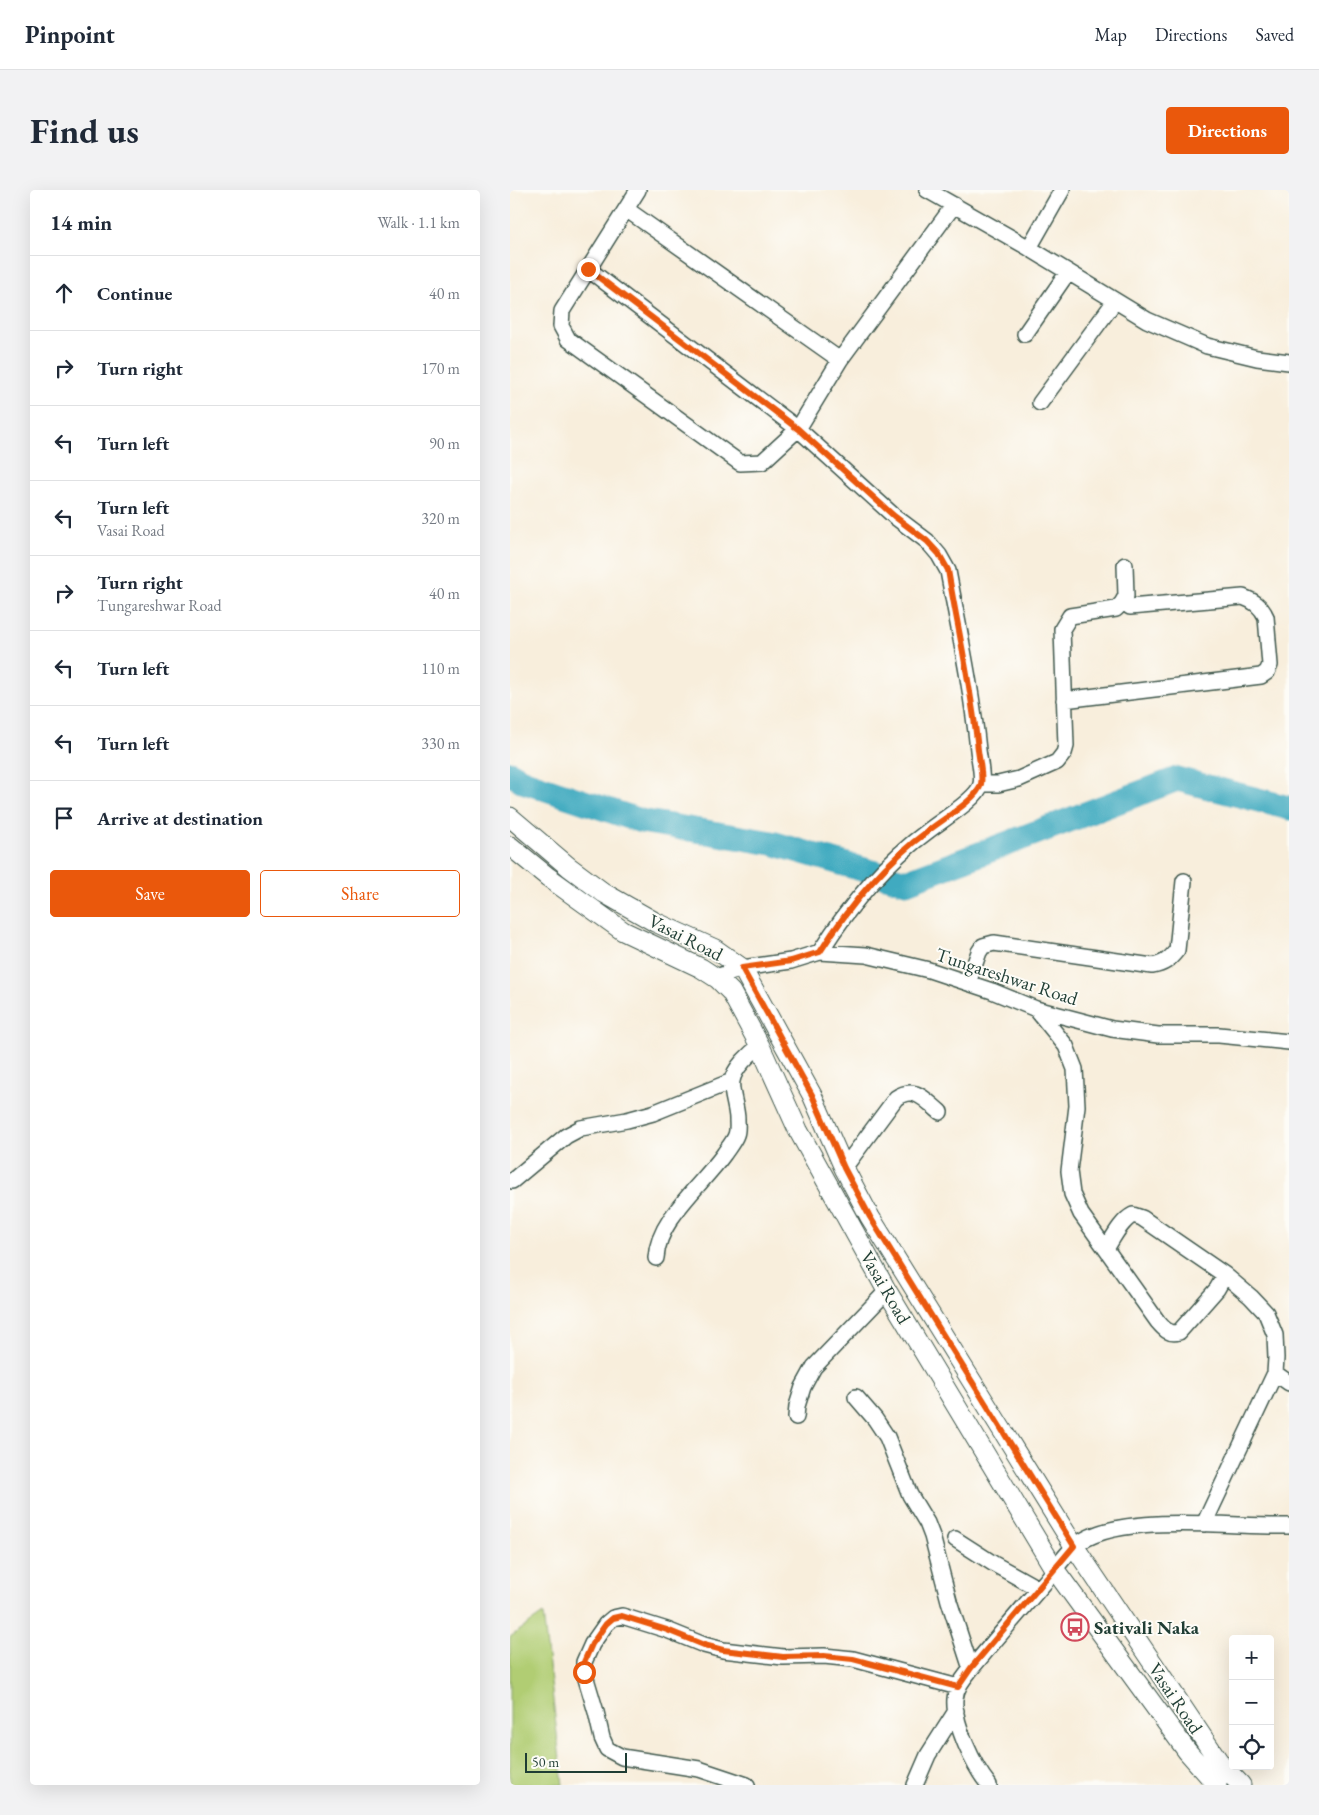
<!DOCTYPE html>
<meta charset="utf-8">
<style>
body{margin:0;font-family:"EB Garamond",serif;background:#f2f2f3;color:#1f2937}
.controls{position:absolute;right:15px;bottom:15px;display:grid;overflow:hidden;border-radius:5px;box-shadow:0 5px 20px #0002}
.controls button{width:45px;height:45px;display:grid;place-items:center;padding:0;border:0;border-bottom:1px solid #e0e1e3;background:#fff;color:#1f2937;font:25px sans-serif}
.scale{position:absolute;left:15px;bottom:12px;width:102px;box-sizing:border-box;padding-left:5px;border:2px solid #1f3d34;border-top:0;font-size:14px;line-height:18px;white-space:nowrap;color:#1f3d34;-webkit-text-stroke:4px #fdfcf7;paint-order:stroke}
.stop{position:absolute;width:15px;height:15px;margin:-11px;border:4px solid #ea580c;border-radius:50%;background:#fff}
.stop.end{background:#ea580c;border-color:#fff;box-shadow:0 1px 5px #0008}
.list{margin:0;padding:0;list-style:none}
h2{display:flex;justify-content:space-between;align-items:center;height:65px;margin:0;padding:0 20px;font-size:21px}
h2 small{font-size:16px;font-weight:400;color:#747a83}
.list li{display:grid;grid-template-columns:32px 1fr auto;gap:15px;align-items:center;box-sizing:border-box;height:75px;padding:0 20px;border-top:1px solid #e0e1e3}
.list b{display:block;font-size:19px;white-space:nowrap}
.list p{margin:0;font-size:16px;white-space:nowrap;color:#747a83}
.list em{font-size:16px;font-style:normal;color:#747a83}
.actions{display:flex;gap:10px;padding:15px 20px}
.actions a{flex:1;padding:11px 0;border:1px solid #ea580c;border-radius:5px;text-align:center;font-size:18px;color:#ea580c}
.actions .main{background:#ea580c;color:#fff}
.icon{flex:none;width:28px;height:28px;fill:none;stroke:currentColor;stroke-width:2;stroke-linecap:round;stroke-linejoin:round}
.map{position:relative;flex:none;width:779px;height:1595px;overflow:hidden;border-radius:5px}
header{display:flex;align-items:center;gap:30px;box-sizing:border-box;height:70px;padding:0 25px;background:#fff;border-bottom:1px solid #e0e1e3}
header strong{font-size:24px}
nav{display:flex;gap:28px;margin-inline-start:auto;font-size:18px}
.intro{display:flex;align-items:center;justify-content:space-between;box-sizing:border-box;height:120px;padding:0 30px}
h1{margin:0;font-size:35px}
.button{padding:12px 22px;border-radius:5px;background:#ea580c;color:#fff;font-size:18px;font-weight:700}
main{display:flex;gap:30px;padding:0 30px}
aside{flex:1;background:#fff;border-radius:5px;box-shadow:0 5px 20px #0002}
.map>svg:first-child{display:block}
.green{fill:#b1cd73;stroke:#688554}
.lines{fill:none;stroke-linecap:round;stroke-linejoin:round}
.river{stroke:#40aac0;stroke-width:25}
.minor-casing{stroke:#40584d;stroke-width:18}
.major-casing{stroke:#40584d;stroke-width:21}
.minor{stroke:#fff;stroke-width:15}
.major{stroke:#fff;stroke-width:19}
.route{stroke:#ea580c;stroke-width:6}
.labels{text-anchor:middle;stroke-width:4;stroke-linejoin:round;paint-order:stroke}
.street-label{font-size:19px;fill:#1f3d34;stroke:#fdfcf7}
.poi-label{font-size:19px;font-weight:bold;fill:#1f3d34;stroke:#fdfcf7;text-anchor:start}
</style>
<header>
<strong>Pinpoint</strong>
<nav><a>Map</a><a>Directions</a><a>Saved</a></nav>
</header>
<div class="intro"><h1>Find us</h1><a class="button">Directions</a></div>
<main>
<aside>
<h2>14 min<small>Walk · 1.1 km</small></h2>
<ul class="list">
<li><svg class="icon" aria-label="ahead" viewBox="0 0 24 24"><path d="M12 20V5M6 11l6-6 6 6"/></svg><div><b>Continue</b></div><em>40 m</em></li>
<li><svg class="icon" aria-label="right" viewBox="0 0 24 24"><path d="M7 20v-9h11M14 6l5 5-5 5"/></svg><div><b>Turn right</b></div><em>170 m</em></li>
<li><svg class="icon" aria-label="left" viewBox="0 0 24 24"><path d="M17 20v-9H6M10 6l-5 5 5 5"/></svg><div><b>Turn left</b></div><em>90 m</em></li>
<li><svg class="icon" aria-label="left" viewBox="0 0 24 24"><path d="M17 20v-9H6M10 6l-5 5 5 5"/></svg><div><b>Turn left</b><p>Vasai Road</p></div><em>320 m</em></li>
<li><svg class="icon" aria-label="right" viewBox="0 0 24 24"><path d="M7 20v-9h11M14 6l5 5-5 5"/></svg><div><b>Turn right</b><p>Tungareshwar Road</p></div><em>40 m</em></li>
<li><svg class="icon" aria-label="left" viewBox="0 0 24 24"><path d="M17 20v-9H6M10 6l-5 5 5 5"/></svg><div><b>Turn left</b></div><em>110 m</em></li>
<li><svg class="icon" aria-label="left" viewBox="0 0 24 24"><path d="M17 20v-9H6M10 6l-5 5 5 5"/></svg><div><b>Turn left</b></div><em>330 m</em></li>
<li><svg class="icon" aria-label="arrive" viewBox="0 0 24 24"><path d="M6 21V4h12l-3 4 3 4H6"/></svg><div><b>Arrive at destination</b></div></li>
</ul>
<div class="actions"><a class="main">Save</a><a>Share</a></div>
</aside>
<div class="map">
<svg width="779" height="1595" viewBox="0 0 779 1595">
<rect width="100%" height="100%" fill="#fdfcf7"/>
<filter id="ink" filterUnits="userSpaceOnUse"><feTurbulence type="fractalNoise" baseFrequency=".02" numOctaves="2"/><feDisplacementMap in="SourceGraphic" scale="10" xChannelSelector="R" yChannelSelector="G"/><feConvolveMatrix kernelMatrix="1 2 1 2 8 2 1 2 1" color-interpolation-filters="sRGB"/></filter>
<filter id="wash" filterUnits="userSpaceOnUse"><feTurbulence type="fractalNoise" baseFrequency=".0096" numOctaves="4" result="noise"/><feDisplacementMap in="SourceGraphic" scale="20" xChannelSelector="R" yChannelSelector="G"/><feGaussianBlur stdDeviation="1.12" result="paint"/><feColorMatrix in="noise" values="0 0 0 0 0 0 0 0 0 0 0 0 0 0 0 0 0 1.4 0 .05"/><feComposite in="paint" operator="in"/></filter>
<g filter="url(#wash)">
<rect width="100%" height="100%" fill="#f8eedc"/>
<path class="green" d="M33,1424l20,171h-53v-148z"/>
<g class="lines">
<path class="river" d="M0,583l15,9 116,39 131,22 134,39 271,-103 112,29"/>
</g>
</g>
<g filter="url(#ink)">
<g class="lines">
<g class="minor-casing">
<path id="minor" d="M128,0l-76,121 -1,15 7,13 172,124 22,-1 36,-33 42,-69 114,-155
M417,0l102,58 118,72 60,26 50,12 32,4
M116,19l214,151
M519,58l33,-58
M78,79l210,160 96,87 33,25 12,14 9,16c11,59 24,119 30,179 1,9 5,26 3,34 -3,15 -41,37 -53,47 -44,32 -79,75 -108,121
M515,144l43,-62
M530,213l75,-102
M554,510l197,-24 6,-4 3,-7 -4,-48c-5,-11 -12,-16 -23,-20l-113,10
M471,594h17l21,-5 38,-17 7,-9 2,-7 -4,-117 8,-13 46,-7 6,-6 4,-7 -1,-31
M206,787l26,-9 49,-7 29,-9 46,3 63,15 63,21 44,18 76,20 46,6h61l70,7
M458,793l11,-31 4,-6 11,-3 158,23c12,-2 17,-6 25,-16l7,-69
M526,819l30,37 9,23 2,37 -8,65 3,23 9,20 77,108c6,7 11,13 21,10l38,-43 8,-14 26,22 15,16 9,22 1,23 -1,15 -71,151
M334,978l52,-70c19,-13 29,2 44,14
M2,991l54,-45 15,-8 46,-8 26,-7 79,-32
M596,1059c7,-11 15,-28 27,-34l9,3 83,57
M146,1068c2,-39 46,-73 68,-104 4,-6 10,-13 12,-19 2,-5 1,-11 1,-16 0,-11 -7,-29 -5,-38 2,-13 18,-28 28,-35
M765,1183l14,10
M346,1207l19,22 12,18 23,58 17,28 5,13 17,65 22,68
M286,1227l1,-11 6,-19 11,-20 73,-76
M445,1349l39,25 45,25
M237,1595l-48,-16 -77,-12 -15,-8 -5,-11 -6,-26 -12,-40v-10l8,-18 14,-20 7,-6 9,-2 45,14 37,15 19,5 60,7 41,-1 29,3 105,28
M405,1595l13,-30 28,-44
M479,1595c-15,-18 -36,-62 -34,-86 1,-12 9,-21 16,-30 24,-29 49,-58 74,-87 9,-11 18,-25 29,-35 41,-37 161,-19 215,-21"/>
</g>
<g class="major-casing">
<path id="major" d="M0,627l59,50 35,26 51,29 60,27 27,19 70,127 32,73 26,49 204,329 146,217 21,22
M0,656l38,31 75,54 78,37 17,11 13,13 29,54 38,84 89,161 168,279 132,181 30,34"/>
</g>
<use href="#minor" class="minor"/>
<use href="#major" class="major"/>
</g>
</g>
<g class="lines" filter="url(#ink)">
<path class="route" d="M74,1482v-10l8,-18 14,-20 7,-6 9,-2 45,14 37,15 19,5 60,7 41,-1 29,3 105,28 13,-19 103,-122 -204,-329 -26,-49 -32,-73 -70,-127 49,-7 29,-9c29,-46 64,-89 108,-121 12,-10 50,-32 53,-47 2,-8 -2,-25 -3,-34 -6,-60 -20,-120 -30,-180l-9,-16 -12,-13 -33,-25 -96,-87 -210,-160"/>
</g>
<defs>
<g id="bus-ring" transform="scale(1.4375)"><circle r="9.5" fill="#fdfcf7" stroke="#d1495b" stroke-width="1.5"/><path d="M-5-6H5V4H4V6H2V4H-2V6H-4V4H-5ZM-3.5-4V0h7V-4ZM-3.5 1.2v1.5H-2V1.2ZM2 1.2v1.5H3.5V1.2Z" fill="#d1495b"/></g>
</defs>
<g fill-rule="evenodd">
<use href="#bus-ring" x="565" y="1437"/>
</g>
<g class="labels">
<g class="street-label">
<text transform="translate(176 747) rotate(27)" y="7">Vasai Road</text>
<text transform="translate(497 786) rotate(18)" y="7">Tungareshwar Road</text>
<text transform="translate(376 1097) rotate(60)" y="7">Vasai Road</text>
<text transform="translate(666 1508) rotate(56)" y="7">Vasai Road</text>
</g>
<g class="poi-label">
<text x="584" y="1444">Sativali Naka</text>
</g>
</g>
</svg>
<div class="controls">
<button>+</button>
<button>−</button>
<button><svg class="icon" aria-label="locate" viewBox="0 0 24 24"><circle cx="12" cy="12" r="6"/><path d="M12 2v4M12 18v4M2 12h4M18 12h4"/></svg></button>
</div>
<div class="scale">50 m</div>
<div class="stop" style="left:74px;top:1482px"></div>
<div class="stop end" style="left:78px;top:79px"></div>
</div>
</main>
